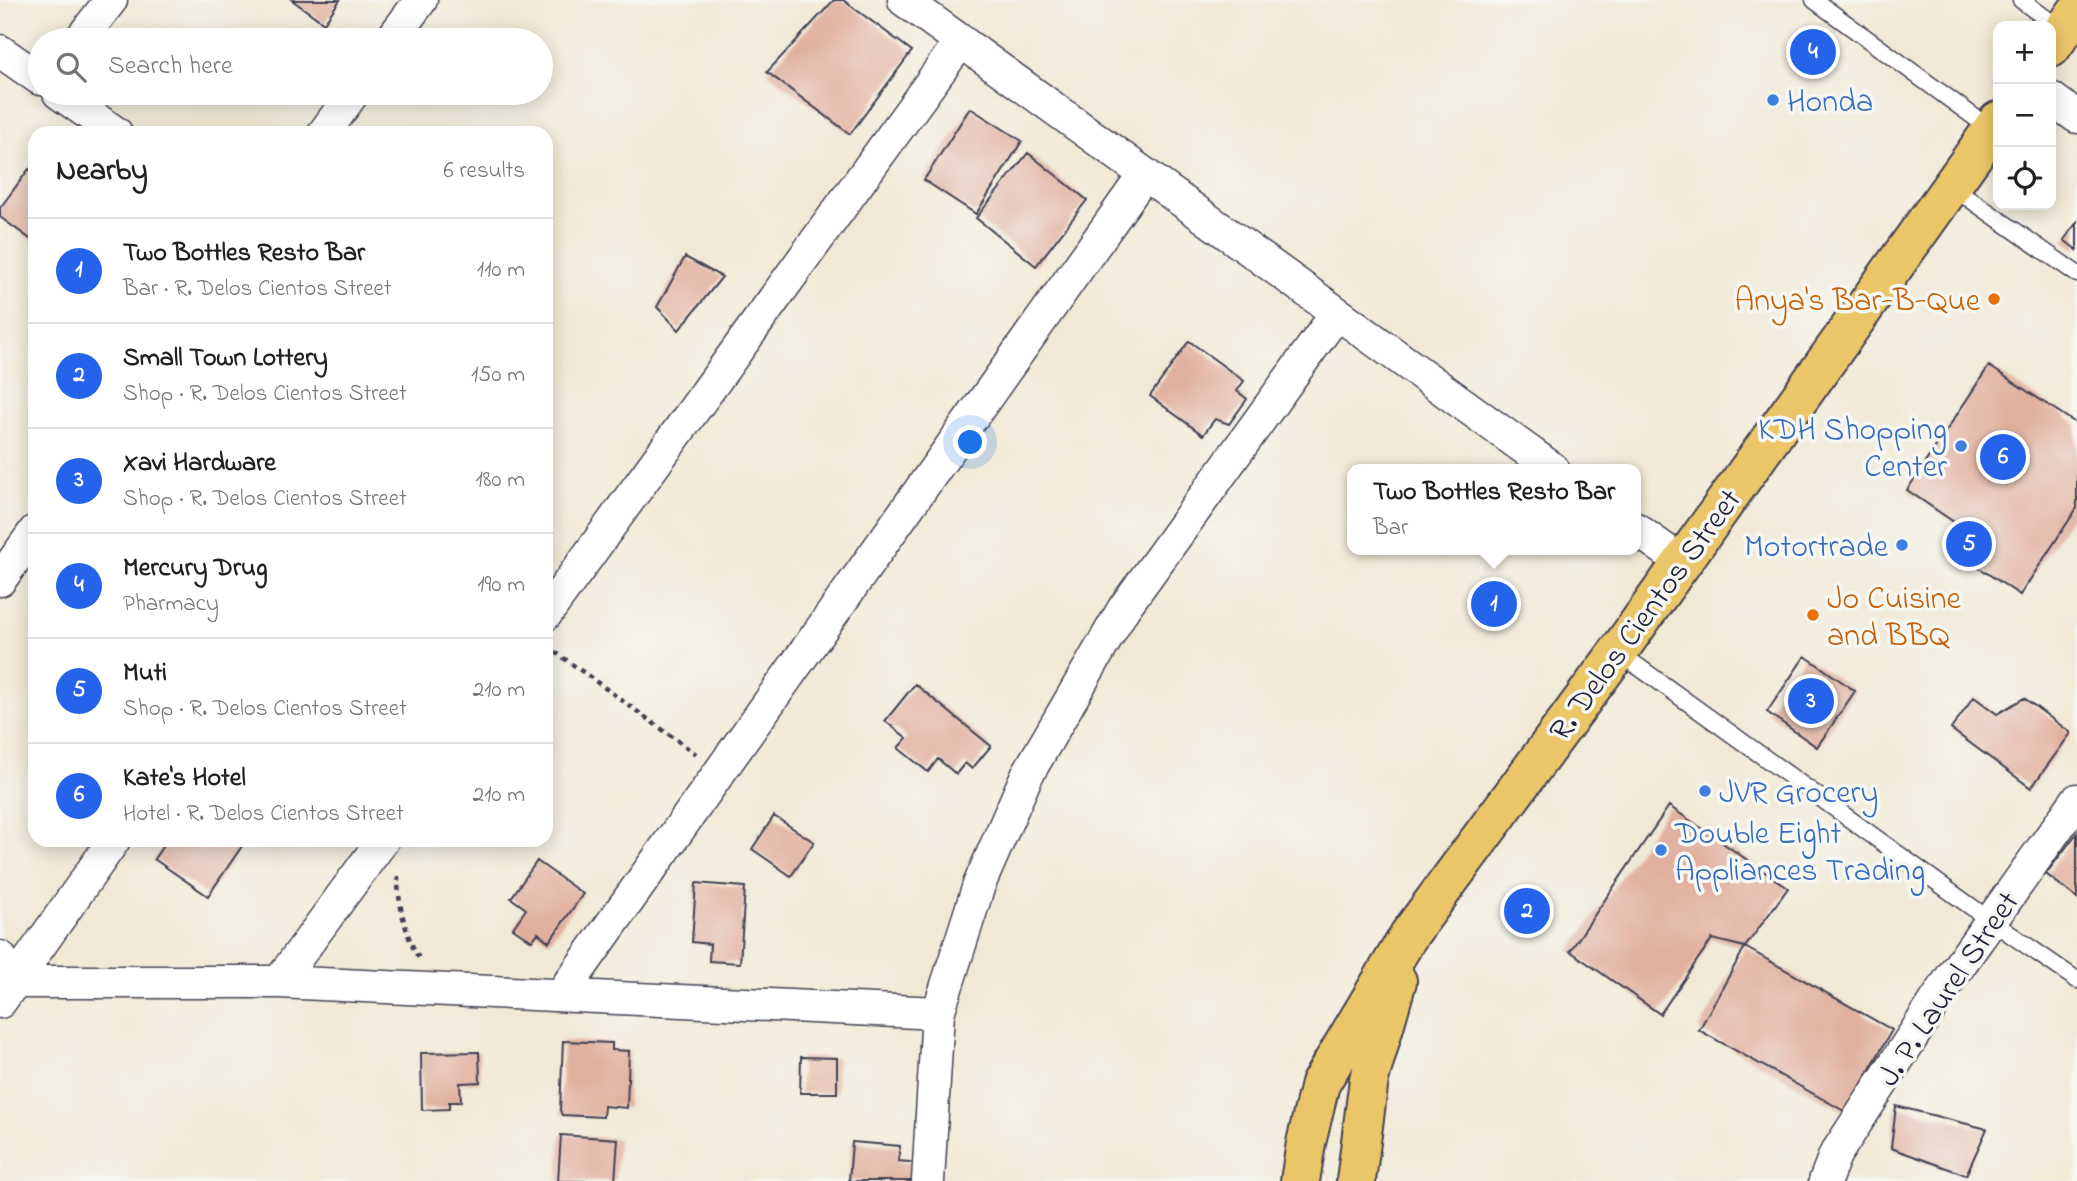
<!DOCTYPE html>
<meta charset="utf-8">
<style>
body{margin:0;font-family:"Indie Flower",sans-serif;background:#f2f2f2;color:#202124}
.controls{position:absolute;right:21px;top:21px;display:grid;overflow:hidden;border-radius:14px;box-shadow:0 4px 18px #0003}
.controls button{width:63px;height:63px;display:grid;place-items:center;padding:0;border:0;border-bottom:2px solid #e0e0e0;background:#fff;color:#202124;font:35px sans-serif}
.you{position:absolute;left:971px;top:443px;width:24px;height:24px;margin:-18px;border:5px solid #fff;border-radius:50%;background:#1a73e8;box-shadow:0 0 0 10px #1a73e833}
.badge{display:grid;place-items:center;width:46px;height:46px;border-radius:50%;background:#2563eb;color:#fff;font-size:23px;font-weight:700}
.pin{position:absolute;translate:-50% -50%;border:4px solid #fff;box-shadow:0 2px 7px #0006}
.popup{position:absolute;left:1347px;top:464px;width:294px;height:91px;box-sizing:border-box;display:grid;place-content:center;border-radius:14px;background:#fff;filter:drop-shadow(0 2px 5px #0005);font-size:23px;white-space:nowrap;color:#757577}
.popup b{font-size:26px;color:#202124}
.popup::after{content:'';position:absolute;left:50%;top:100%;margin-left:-14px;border:14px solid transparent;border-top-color:#fff}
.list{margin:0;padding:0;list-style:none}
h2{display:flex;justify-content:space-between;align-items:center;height:91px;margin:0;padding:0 28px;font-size:30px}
h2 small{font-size:23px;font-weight:400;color:#757577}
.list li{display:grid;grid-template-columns:46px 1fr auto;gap:21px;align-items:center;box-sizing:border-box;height:105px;padding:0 28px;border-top:2px solid #e0e0e0}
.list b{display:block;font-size:26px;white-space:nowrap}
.list p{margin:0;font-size:23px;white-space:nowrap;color:#757577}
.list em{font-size:23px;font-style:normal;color:#757577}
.icon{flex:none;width:38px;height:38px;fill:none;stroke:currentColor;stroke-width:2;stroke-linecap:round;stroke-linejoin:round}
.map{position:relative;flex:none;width:2077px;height:1181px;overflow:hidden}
.search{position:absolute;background:#fff;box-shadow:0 4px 18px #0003;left:28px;top:28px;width:525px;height:77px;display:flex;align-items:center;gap:18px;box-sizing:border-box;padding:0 24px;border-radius:38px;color:#757577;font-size:26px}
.panel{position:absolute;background:#fff;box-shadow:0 4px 18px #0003;left:28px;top:126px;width:525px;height:721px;border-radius:21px}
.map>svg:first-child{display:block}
.building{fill:#e1b09e}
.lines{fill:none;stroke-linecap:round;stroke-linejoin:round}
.lane-casing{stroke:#414052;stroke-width:19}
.street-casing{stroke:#414052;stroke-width:35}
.highway-casing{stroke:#414052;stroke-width:42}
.path{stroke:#414052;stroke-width:4.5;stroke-dasharray:5 5;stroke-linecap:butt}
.lane{stroke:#fff;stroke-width:16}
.street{stroke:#fff;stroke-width:32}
.highway{stroke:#ebc669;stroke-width:38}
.shop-dot{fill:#3f7fe0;stroke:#f6f6f2;stroke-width:2.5}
.food-dot{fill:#e8710a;stroke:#f6f6f2;stroke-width:2.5}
.labels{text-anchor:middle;stroke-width:7;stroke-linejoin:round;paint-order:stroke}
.shop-label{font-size:32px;fill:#366cbe;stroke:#f6f6f2;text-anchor:start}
.food-label{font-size:32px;fill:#c56008;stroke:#f6f6f2;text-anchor:end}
.street-label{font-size:32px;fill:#22223b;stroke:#f6f6f2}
</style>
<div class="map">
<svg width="2077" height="1181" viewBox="0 0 2077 1181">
<rect width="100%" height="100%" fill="#f6f6f2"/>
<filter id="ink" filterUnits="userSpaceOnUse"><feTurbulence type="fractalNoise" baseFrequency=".0143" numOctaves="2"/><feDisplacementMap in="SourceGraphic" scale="14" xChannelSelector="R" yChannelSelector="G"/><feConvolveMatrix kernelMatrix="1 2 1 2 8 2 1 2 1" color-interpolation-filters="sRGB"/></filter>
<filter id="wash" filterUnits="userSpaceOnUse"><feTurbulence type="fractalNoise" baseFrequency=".00686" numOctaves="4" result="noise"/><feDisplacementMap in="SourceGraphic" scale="28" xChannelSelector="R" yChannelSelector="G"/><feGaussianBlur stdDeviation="1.57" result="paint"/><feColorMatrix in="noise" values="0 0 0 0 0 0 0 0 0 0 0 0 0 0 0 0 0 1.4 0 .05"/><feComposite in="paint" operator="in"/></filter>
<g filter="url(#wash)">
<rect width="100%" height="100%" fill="#f1e9d5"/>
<g id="blocks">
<path class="building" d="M292,0h48l-16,23z
M834,0h9l69,51 -62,83 -83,-62z
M970,108l52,33 -46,73 -52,-34z
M1028,153l59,47 -51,66 -60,-48z
M29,169l6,5v64l-2,3 -33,-24v-9z
M2077,222v28l-13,-10z
M685,257l37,20 -43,53 -22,-23z
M1189,341l55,40 -7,10 10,8 -18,25 -14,-5 -12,16 -53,-39z
M1989,366l88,58v84l-57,87 -69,-46 13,-20 -57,-39z
M1805,656l50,35 -38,56 -50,-35z
M915,684l76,62 -19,23 -7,-6 -9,11 -18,-15 -10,13 -30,-24 9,-10 -22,-17z
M1974,697l23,17 27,-16 47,35 -40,55 -80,-59z
M1669,806l119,82 -43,59 -33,-8 -52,75 -90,-63z
M774,816l40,26 -23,34 -39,-27z
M2077,833v65l-31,-24z
M167,840h67l8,6 -34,50 -54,-37z
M537,861l46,33 -34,48 -11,-9 -6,8 -19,-13 13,-19 -15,-11z
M696,883l49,4 -5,76 -31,-2 1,-17 -18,-2z
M1745,947l147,83 -46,82 -147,-82z
M563,1041l49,2v7l17,1 -2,57 -23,-2 -1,11 -41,-2 -2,-5z
M479,1052l1,30 -20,1 1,19h-12v7l-27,1 -1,-57z
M801,1057l36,1v35h-37z
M1896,1106l91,23 -21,46 -75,-27z
M561,1135l57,4 -3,42h-57z
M852,1142l48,4 -2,15 22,2 -2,18h-69z"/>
</g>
</g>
<g filter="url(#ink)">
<use href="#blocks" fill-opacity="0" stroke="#414052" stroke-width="2"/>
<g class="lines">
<g class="lane-casing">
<path id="lane" d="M1814,0l178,130
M2021,0l42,31
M1951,186l126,88
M1618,652l373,269 86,59"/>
</g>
<g class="street-casing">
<path id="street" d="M904,0l649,469
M80,40l31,-40
M391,40l30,-40
M0,51l40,28
M59,93l57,40
M2051,98l26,19
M324,133l29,-40
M1636,529l46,33
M0,580l35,-49
M546,614l415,-573
M0,957l16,25h263l659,31
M279,982l104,-142
M561,995l584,-821
M0,1002l114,-162
M928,1181l10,-168 41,-128 48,-110 97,-167 213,-295
M1825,1181l10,-26 119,-182 123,-173"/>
</g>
<g class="highway-casing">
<path id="highway" d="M2051,48l26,-37
M1300,1181l6,-38 14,-59 89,-149 209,-283 380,-531
M1356,1181l13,-102 28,-98"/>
</g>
<path class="path" d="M547,646l149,108
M398,876c-1,22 8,63 21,82"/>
<use href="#lane" class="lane"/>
<use href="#street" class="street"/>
<use href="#highway" class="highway"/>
</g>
</g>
<g class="shop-dot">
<circle cx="1773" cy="100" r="7"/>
<circle cx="1961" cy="446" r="7"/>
<circle cx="1902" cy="545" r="7"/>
<circle cx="1705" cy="791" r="7"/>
<circle cx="1661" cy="850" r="7"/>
</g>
<g class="food-dot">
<circle cx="1994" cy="299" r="7"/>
<circle cx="1813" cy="615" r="7"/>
</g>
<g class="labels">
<g class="shop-label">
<text x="1787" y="111">Honda</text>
<text x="1947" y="439" text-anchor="end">KDH Shopping<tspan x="1947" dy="37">Center</tspan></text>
<text x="1888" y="556" text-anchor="end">Motortrade</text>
<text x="1719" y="802">JVR Grocery</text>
<text x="1675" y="843">Double Eight<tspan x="1675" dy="37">Appliances Trading</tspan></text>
</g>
<g class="food-label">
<text x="1980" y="310">Anya's Bar-B-Que</text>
<text x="1827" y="608" text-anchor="start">Jo Cuisine<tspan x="1827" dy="37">and BBQ</tspan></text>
</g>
<g class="street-label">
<text transform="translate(1644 614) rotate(-54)" y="11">R. Delos Cientos Street</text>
<text transform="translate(1947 988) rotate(-56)" y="11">J. P. Laurel Street</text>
</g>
</g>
</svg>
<div class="controls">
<button>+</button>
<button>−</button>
<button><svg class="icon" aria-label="locate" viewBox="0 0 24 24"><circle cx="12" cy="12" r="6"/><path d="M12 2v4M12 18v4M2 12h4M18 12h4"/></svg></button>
</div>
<div class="you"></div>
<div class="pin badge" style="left:1494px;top:604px">1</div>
<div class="popup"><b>Two Bottles Resto Bar</b>Bar</div>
<div class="pin badge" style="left:1527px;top:911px">2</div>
<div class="pin badge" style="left:1811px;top:701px">3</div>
<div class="pin badge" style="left:1813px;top:52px">4</div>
<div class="pin badge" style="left:1969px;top:544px">5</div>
<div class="pin badge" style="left:2003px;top:457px">6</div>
<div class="search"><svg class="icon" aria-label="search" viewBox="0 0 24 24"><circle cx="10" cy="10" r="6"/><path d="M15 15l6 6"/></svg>Search here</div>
<section class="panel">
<h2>Nearby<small>6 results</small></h2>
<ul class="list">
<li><span class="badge">1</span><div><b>Two Bottles Resto Bar</b><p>Bar · R. Delos Cientos Street</p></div><em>110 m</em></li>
<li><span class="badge">2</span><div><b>Small Town Lottery</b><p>Shop · R. Delos Cientos Street</p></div><em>150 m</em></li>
<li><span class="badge">3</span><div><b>Xavi Hardware</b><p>Shop · R. Delos Cientos Street</p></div><em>180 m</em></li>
<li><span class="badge">4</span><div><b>Mercury Drug</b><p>Pharmacy</p></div><em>190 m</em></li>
<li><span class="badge">5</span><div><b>Muti</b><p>Shop · R. Delos Cientos Street</p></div><em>210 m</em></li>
<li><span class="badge">6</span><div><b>Kate's Hotel</b><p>Hotel · R. Delos Cientos Street</p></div><em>210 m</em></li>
</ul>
</section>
</div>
